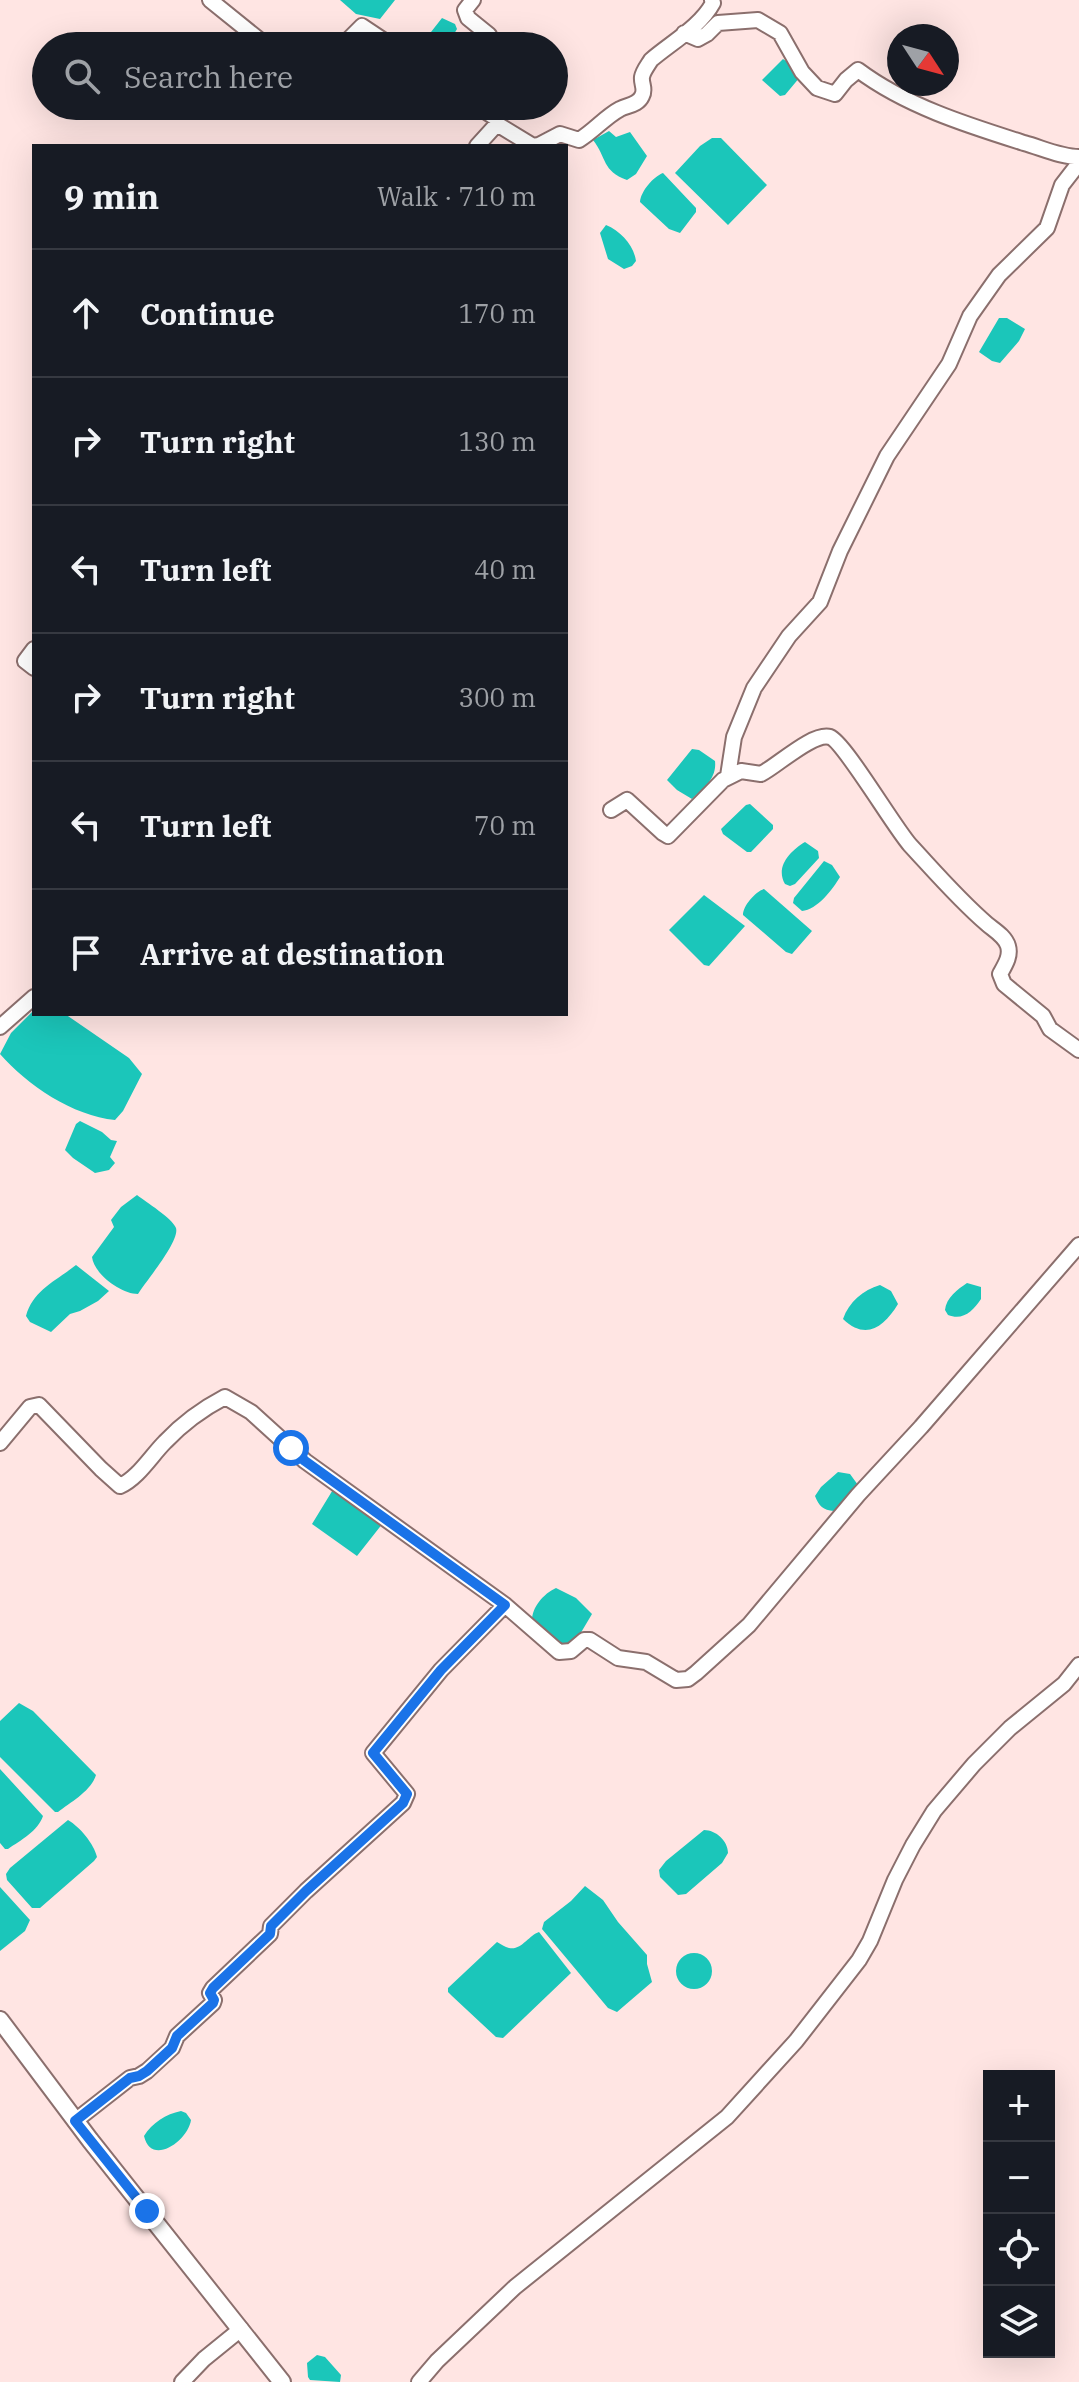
<!DOCTYPE html>
<meta charset="utf-8">
<style>
body{margin:0;font-family:"IBM Plex Serif",serif;background:#20242c;color:#f1f3f6}
.controls{position:absolute;right:24px;bottom:24px;display:grid;overflow:hidden;border-radius:0px;box-shadow:0 8px 32px #0002}
.controls button{width:72px;height:72px;display:grid;place-items:center;padding:0;border:0;border-bottom:2px solid #363941;background:#171b24;color:#f1f3f6;font:40px sans-serif}
.compass{position:absolute;left:887px;top:24px;width:72px;height:72px;border-radius:50%;background:#171b24;box-shadow:0 8px 32px #0002;rotate:126deg}
.stop{position:absolute;width:24px;height:24px;margin:-18px;border:6px solid #1a73e8;border-radius:50%;background:#fff}
.stop.end{background:#1a73e8;border-color:#fff;box-shadow:0 2px 8px #0008}
.list{margin:0;padding:0;list-style:none}
h2{display:flex;justify-content:space-between;align-items:center;height:104px;margin:0;padding:0 32px;font-size:34px}
h2 small{font-size:26px;font-weight:400;color:#9ea1a6}
.list li{display:grid;grid-template-columns:52px 1fr auto;gap:24px;align-items:center;box-sizing:border-box;height:128px;padding:0 32px;border-top:2px solid #363941}
.list b{display:block;font-size:30px;white-space:nowrap}
.list em{font-size:26px;font-style:normal;color:#9ea1a6}
.icon{flex:none;width:44px;height:44px;fill:none;stroke:currentColor;stroke-width:2;stroke-linecap:round;stroke-linejoin:round}
.map{position:relative;flex:none;width:1079px;height:2382px;overflow:hidden}
.search{position:absolute;background:#171b24;box-shadow:0 8px 32px #0002;left:32px;top:32px;width:536px;height:88px;display:flex;align-items:center;gap:20px;box-sizing:border-box;padding:0 28px;border-radius:44px;color:#9ea1a6;font-size:30px}
.panel{position:absolute;background:#171b24;box-shadow:0 8px 32px #0002;left:32px;top:144px;width:536px;height:872px;border-radius:0px}
.map>svg:first-child{display:block}
.water{fill:#1bc6ba}
.lines{fill:none;stroke-linecap:round;stroke-linejoin:round}
.minor-casing{stroke:#8b6f6d;stroke-width:18}
.major-casing{stroke:#8b6f6d;stroke-width:20}
.minor{stroke:#fff;stroke-width:14}
.major{stroke:#fff;stroke-width:16}
.route{stroke:#1a73e8;stroke-width:10}
</style>
<div class="map">
<svg width="1079" height="2382" viewBox="0 0 1079 2382">
<rect width="100%" height="100%" fill="#ffe5e3"/>
<path class="water" d="M340,0h55l-15,19 -24,-5z
M442,18l13,6 2,5 -10,17h-27z
M783,59l9,6 8,12 -15,18 -5,1 -18,-16z
M609,131l7,6 14,-5 17,24 -11,18 -9,6c-25,-9 -20,-22 -34,-40z
M712,138h9l46,47 -39,40 -53,-52 25,-27z
M663,173l33,35v4l-16,21 -11,-4 -29,-27c1,-11 13,-25 23,-29z
M606,225c15,6 28,21 30,36l-4,5 -8,3 -16,-10 -8,-26z
M999,318h8l18,11 -6,12 -19,22 -8,-2 -13,-9z
M692,749l7,1 16,11c2,18 -12,27 -23,38l-15,-9 -10,-10z
M750,804l23,21v4l-22,23h-4l-24,-18 -2,-5 25,-24z
M805,842l13,9 1,7 -24,26 -5,2 -5,-2c-10,-17 5,-33 20,-42z
M824,861l8,4 8,12c-7,12 -23,33 -38,34l-9,-8 1,-5z
M764,889l48,42 -20,23 -6,-2 -43,-37c0,-9 12,-23 21,-26z
M704,895l41,31 -36,40 -5,-1 -35,-35z
M34,1010v4h31l64,44 13,16 -19,37 -8,9c-42,-4 -88,-35 -115,-66l11,-21z
M80,1121l22,11 9,8 6,1 -7,16 5,6 -6,7 -14,3 -22,-15 -8,-8 11,-26z
M137,1195c9,7 35,23 39,33 4,13 -30,53 -38,66 -17,0 -44,-20 -46,-37l22,-30 -3,-7 10,-13z
M76,1265l33,26 -11,10 -18,10 -10,3 -19,18 -21,-10 -4,-6c7,-26 30,-35 50,-51z
M967,1283l14,4v12c-8,12 -18,22 -33,16l-3,-5c1,-12 13,-21 22,-27z
M880,1285l11,6 7,13c-14,23 -32,37 -55,15 6,-17 20,-29 37,-34z
M838,1472l12,2 8,11 -24,26c-11,-1 -15,-5 -19,-15l6,-9z
M334,1488l49,35 -26,33 -45,-32z
M556,1588l20,10 16,16 -19,32 -9,4 -32,-27c-1,-15 11,-29 24,-35z
M19,1703l14,8 63,64c-5,16 -25,27 -38,37h-3l-55,-55v-36z
M0,1769l43,47c-5,15 -22,24 -35,33h-3l-5,-6z
M68,1820c12,7 26,24 29,37l-3,4 -54,47h-8l-25,-28 -1,-6 4,-6z
M704,1830c12,0 24,11 24,23l-6,10 -36,31 -8,1 -18,-18 -1,-7 7,-9z
M585,1886l18,14 15,22 29,33v9l5,18 -35,30 -9,-4 -66,-79 2,-7 27,-21z
M0,1887l30,33 -5,11 -25,20z
M539,1932l32,41 -68,65 -7,-1 -44,-41 -4,-4v-4l49,-46c4,2 8,5 12,6 12,3 20,-13 30,-16z
M676 1971a18 18 0 1 1 36 0a18 18 0 1 1-36 0Z
M181,2111l5,2 5,7c-3,21 -40,47 -47,16 8,-13 22,-22 37,-25z
M317,2355l8,2 16,18 -1,7 -30,-2 -2,-3 -1,-14z"/>
<g class="lines">
<g class="minor-casing">
<path id="minor" d="M210,0l57,46
M473,0l-8,10 3,8 21,17v7l-3,4
M684,33l14,6 9,-5 11,-11 40,-3 22,13 22,39 15,16 18,6 11,-14 12,-10c48,36 109,55 166,73 18,5 37,14 55,14
M342,46l20,-20 30,20
M477,106l20,13v5l-20,22
M497,124l36,22 6,-1 21,-11 19,6c15,-9 26,-23 41,-31 8,-4 18,-4 22,-13 4,-7 -1,-12 0,-19 1,-6 6,-12 9,-17 21,-18 49,-33 62,-57l-1,-3
M34,649l-9,12 9,7
M728,776l6,-39 20,-49 35,-52 31,-34 20,-51 47,-95 62,-92 21,-48 29,-41 48,-47 15,-43 17,-22
M611,810l16,-10 36,33 5,3 55,-56 18,-9 20,3c16,-8 52,-42 69,-37 14,5 64,90 80,108 25,27 49,55 77,79 7,6 18,12 21,22 3,10 -3,19 -8,28l4,10 39,32 7,13 29,21
M0,1027l34,-30
M0,1443l30,-36 9,-2 62,64 19,17c18,-8 31,-30 45,-44 16,-17 39,-34 60,-45l26,15 54,49 200,144 54,47 12,-1 13,-11h6l28,18 28,4 30,18 12,-1 8,-6 53,-48 109,-130 63,-68 158,-182
M75,2121l55,-43 9,-2 8,-5 25,-23 5,-12 36,-33 1,-3 -4,-7 3,-5 57,-54 1,-8 35,-35 97,-88 4,-9 -34,-41 68,-83 64,-65
M182,2382l22,-23 37,-30
M419,2382l18,-21 78,-74 212,-170 69,-76 63,-81 11,-19 25,-61 18,-35 21,-34 40,-47 36,-36 54,-44 15,-19"/>
</g>
<g class="major-casing">
<path id="major" d="M0,2020l90,120 192,242"/>
</g>
<use href="#minor" class="minor"/>
<use href="#major" class="major"/>
</g>
<g class="lines">
<path class="route" d="M147,2211l-72,-90 55,-43 9,-2 8,-5 25,-23 5,-12 36,-33 1,-3 -4,-7 3,-5 57,-54 1,-8 35,-35 97,-88 4,-9 -34,-41 68,-83 64,-65 -200,-144 -14,-13"/>
</g>
</svg>
<div class="controls">
<button>+</button>
<button>−</button>
<button><svg class="icon" aria-label="locate" viewBox="0 0 24 24"><circle cx="12" cy="12" r="6"/><path d="M12 2v4M12 18v4M2 12h4M18 12h4"/></svg></button>
<button><svg class="icon" aria-label="layers" viewBox="0 0 24 24"><path d="M12 4l9 5-9 5-9-5zM3 14l9 5 9-5"/></svg></button>
</div>
<svg class="compass" viewBox="-18 -18 36 36"><path d="M0-13l5 13h-10z" fill="#e53935"/><path d="M0 13l5-13h-10z" fill="#9ea1a6"/></svg>
<div class="stop" style="left:291px;top:1448px"></div>
<div class="stop end" style="left:147px;top:2211px"></div>
<div class="search"><svg class="icon" aria-label="search" viewBox="0 0 24 24"><circle cx="10" cy="10" r="6"/><path d="M15 15l6 6"/></svg>Search here</div>
<section class="panel">
<h2>9 min<small>Walk · 710 m</small></h2>
<ul class="list">
<li><svg class="icon" aria-label="ahead" viewBox="0 0 24 24"><path d="M12 20V5M6 11l6-6 6 6"/></svg><div><b>Continue</b></div><em>170 m</em></li>
<li><svg class="icon" aria-label="right" viewBox="0 0 24 24"><path d="M7 20v-9h11M14 6l5 5-5 5"/></svg><div><b>Turn right</b></div><em>130 m</em></li>
<li><svg class="icon" aria-label="left" viewBox="0 0 24 24"><path d="M17 20v-9H6M10 6l-5 5 5 5"/></svg><div><b>Turn left</b></div><em>40 m</em></li>
<li><svg class="icon" aria-label="right" viewBox="0 0 24 24"><path d="M7 20v-9h11M14 6l5 5-5 5"/></svg><div><b>Turn right</b></div><em>300 m</em></li>
<li><svg class="icon" aria-label="left" viewBox="0 0 24 24"><path d="M17 20v-9H6M10 6l-5 5 5 5"/></svg><div><b>Turn left</b></div><em>70 m</em></li>
<li><svg class="icon" aria-label="arrive" viewBox="0 0 24 24"><path d="M6 21V4h12l-3 4 3 4H6"/></svg><div><b>Arrive at destination</b></div></li>
</ul>
</section>
</div>
